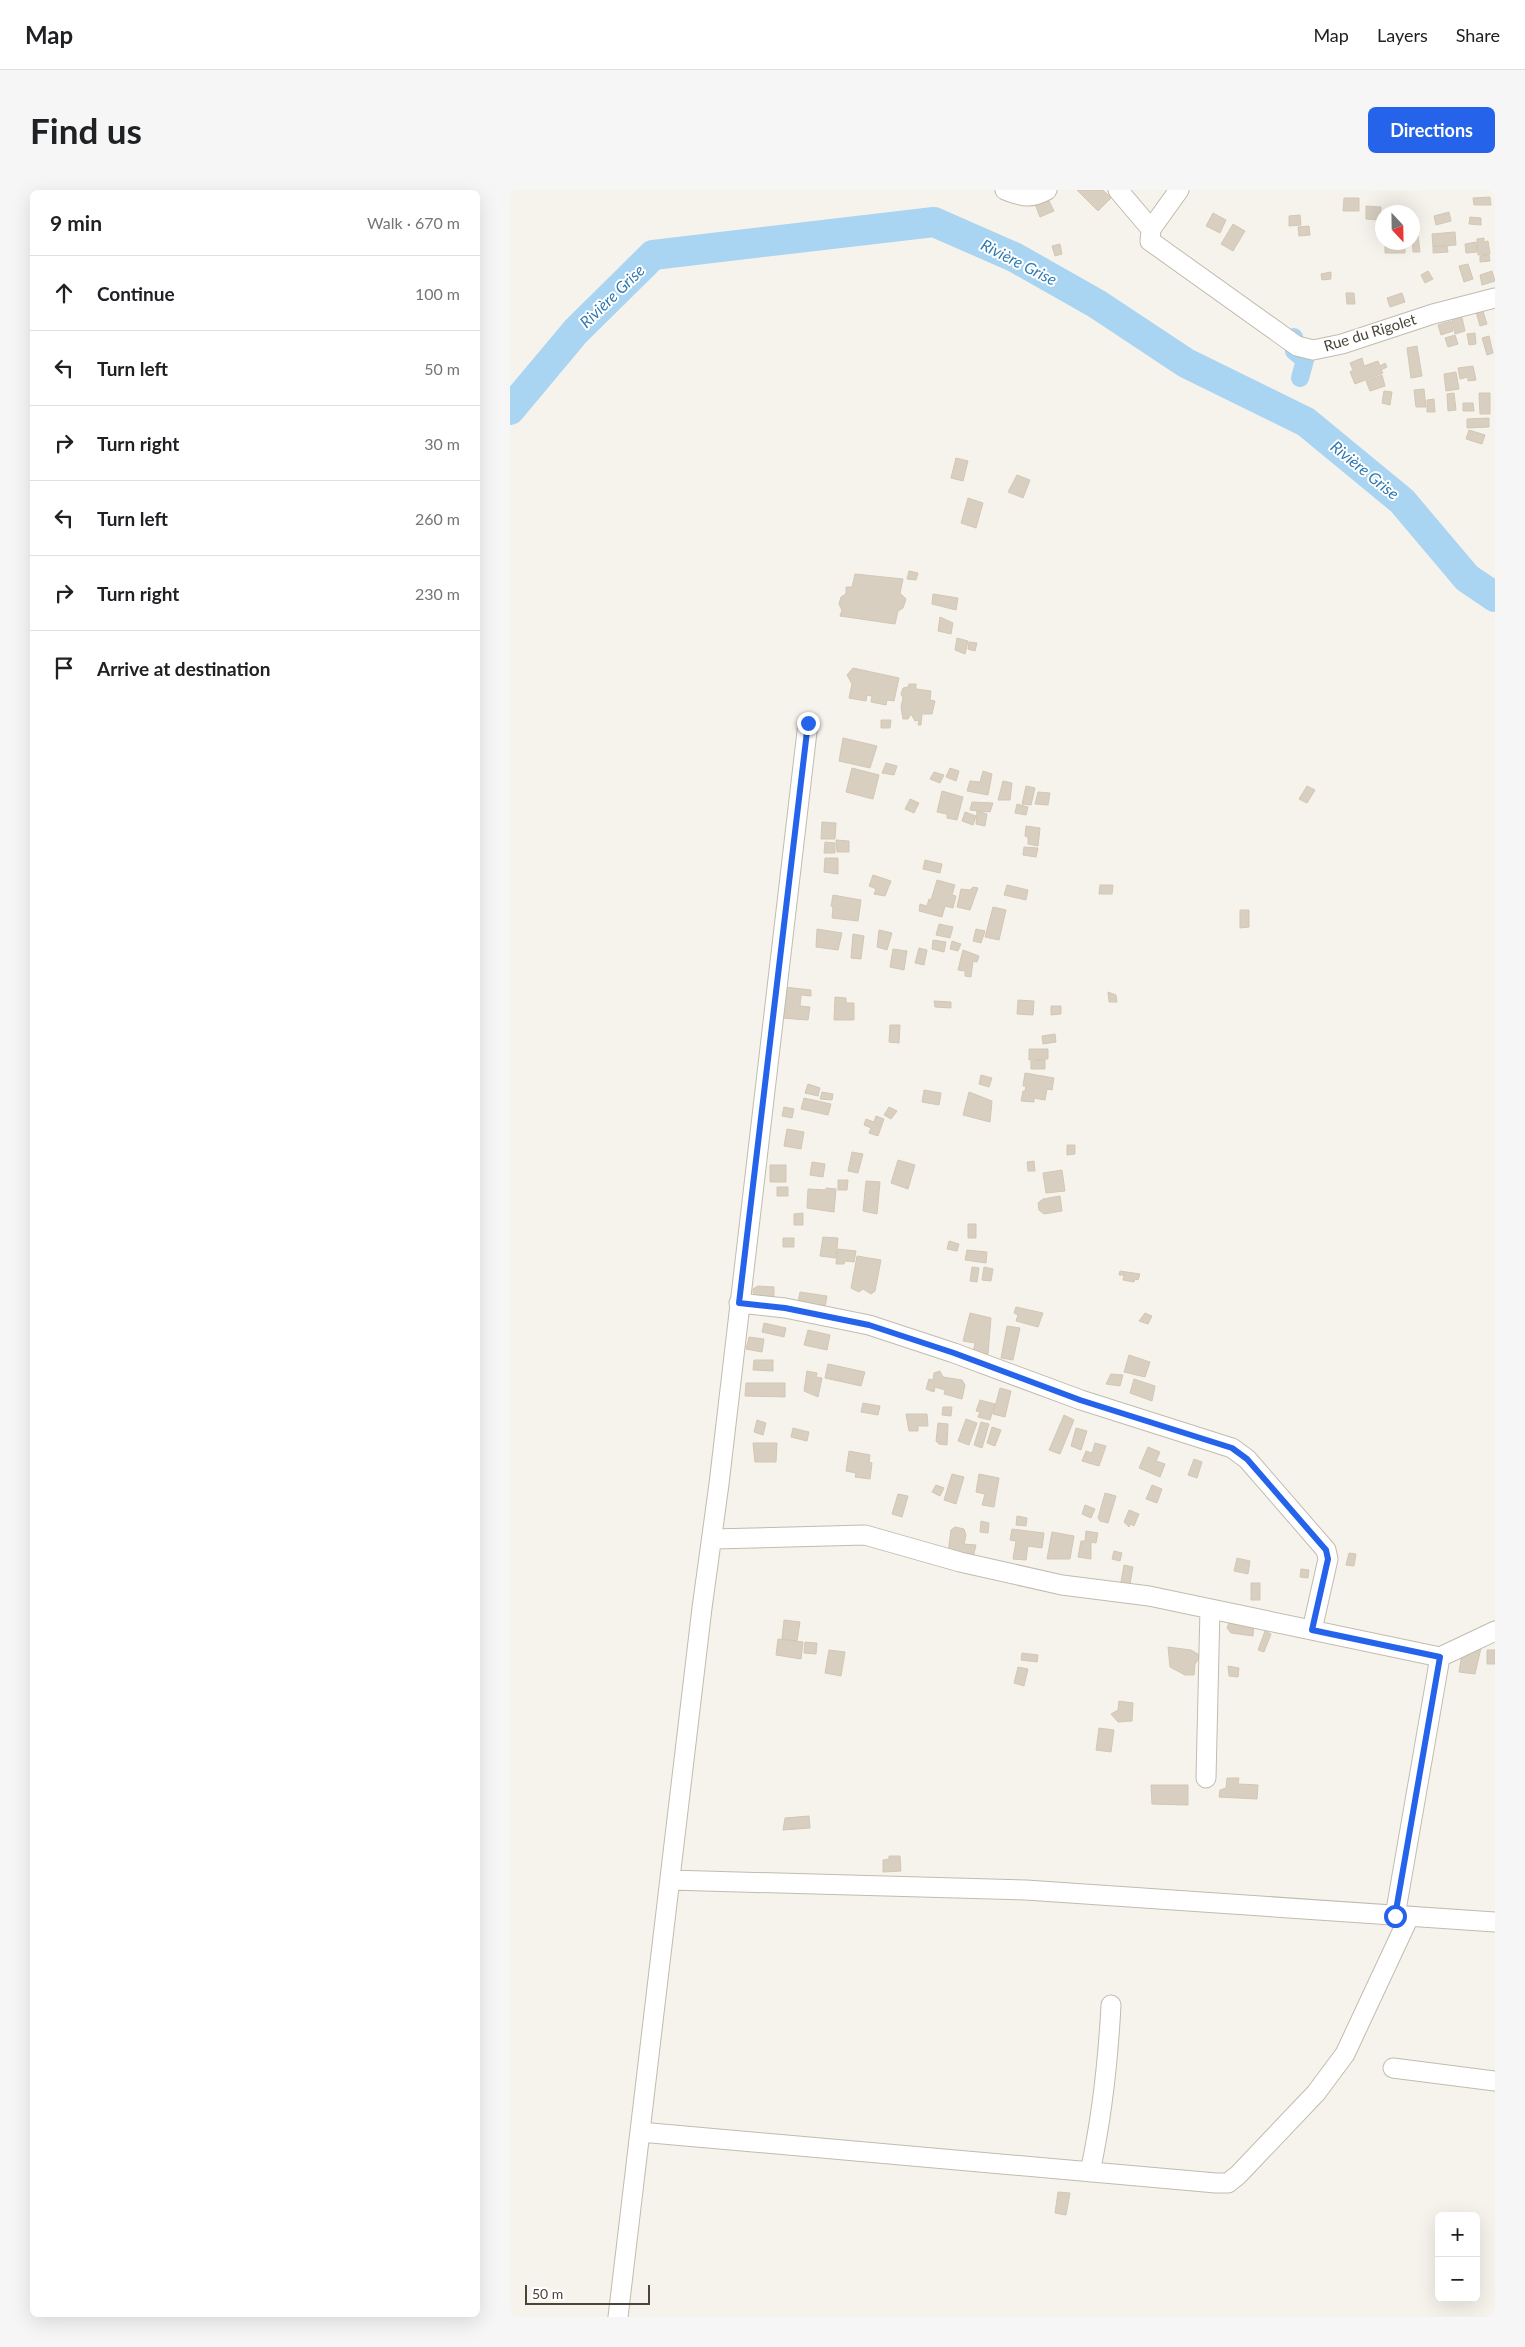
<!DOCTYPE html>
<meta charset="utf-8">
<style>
body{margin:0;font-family:Lato,sans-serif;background:#f6f6f6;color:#202124}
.controls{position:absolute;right:15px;bottom:15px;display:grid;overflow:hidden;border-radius:8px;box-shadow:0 5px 20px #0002}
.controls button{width:45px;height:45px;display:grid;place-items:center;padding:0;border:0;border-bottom:1px solid #e0e0e0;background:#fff;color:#202124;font:25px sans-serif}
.compass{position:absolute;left:865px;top:15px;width:45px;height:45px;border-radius:50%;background:#fff;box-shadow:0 5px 20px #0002;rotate:158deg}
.scale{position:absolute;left:15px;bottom:12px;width:125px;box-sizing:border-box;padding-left:5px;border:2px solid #4b4439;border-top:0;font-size:14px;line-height:18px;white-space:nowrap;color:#4b4439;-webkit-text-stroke:4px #fff;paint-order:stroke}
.stop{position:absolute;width:15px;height:15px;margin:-11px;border:4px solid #2563eb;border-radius:50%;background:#fff}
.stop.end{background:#2563eb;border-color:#fff;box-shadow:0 1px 5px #0008}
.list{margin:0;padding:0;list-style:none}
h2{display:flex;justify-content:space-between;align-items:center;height:65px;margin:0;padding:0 20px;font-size:21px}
h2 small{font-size:16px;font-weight:400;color:#757577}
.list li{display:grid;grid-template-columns:32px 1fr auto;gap:15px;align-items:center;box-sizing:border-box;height:75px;padding:0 20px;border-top:1px solid #e0e0e0}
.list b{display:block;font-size:19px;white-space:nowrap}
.list em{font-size:16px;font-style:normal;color:#757577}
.icon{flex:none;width:28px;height:28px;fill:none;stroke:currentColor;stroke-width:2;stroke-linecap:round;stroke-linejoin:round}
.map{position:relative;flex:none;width:985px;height:2127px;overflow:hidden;border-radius:8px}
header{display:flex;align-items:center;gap:30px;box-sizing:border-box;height:70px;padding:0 25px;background:#fff;border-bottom:1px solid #e0e0e0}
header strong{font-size:24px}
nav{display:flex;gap:28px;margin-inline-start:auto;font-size:18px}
.intro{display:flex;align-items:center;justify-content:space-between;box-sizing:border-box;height:120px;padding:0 30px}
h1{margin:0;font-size:35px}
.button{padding:12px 22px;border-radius:8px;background:#2563eb;color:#fff;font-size:18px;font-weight:700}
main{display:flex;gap:30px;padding:0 30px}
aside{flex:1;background:#fff;border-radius:8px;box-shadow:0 5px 20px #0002}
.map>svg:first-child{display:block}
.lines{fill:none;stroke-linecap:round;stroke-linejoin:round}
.canal{stroke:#a9d4f2;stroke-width:18}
.river{stroke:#a9d4f2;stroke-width:30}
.building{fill:#d8cfc1;stroke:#d3c7b4}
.minor-casing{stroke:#c2bbae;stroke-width:21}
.minor{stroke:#fff;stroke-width:19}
.route{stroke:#2563eb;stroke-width:6}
.labels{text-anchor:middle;stroke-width:4;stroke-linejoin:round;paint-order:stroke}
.street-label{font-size:15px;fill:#4b4439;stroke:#fff}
.water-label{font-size:16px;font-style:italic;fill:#2e7ab2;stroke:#fff}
</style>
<header>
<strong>Map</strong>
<nav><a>Map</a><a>Layers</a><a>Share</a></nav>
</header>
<div class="intro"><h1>Find us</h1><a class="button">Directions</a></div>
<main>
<aside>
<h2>9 min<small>Walk · 670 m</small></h2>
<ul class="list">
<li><svg class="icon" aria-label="ahead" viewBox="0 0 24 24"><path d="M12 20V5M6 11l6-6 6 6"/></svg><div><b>Continue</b></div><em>100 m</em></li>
<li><svg class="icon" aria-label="left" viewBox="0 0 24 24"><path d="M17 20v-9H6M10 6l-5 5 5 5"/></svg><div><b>Turn left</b></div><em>50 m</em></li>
<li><svg class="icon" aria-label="right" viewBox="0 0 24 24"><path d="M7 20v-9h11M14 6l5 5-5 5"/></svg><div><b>Turn right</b></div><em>30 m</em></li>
<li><svg class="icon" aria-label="left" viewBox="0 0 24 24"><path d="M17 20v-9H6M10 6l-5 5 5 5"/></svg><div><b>Turn left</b></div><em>260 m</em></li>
<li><svg class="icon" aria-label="right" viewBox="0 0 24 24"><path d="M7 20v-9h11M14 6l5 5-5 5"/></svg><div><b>Turn right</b></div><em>230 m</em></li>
<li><svg class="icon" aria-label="arrive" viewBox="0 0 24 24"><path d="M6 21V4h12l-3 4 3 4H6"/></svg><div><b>Arrive at destination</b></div></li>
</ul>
</aside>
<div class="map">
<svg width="985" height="2127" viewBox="0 0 985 2127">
<rect width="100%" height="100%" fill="#f6f3ec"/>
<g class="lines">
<path class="canal" d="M784,147v14l11,9 -5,18"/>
<path class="river" d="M0,220l66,-79 77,-76 281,-33 80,35 83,47 89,59 120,59 96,79 65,77 28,19"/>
</g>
<path class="building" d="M567,0h26l8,8 -13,13z
M980,7l1,8h-17l-1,-7z
M834,8h15v13h-16z
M538,9l6,12 -14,6 -5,-13z
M856,16l15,1 -1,13 -14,-1z
M939,22l2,9 -15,4 -2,-9z
M703,23l13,7 -6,13 -14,-7z
M790,25l1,10 -12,1v-10z
M960,27l11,1v7l-12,-1z
M723,34l12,7 -12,20 -12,-7z
M799,36l1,9 -11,1 -1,-9z
M945,42l1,13 -23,2 -1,-13z
M908,45l2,17h-7l-1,-16z
M974,48v4l4,-1 2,13 -12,1 -1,-16z
M966,52l1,10 -11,1 -1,-9z
M550,54l2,10 -7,2 -3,-10z
M875,54h20v9h-20z
M923,56h14l1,6 -15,1z
M979,65l1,6 -10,1v-6z
M958,74l5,15 -9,3 -5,-16z
M918,81l5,8 -8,4 -4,-8z
M982,81l3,10 -13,4 -2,-10z
M821,82v7l-9,1 -1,-6z
M836,103h8l1,11h-8z
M892,103l3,9 -15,5 -3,-9z
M973,121l4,13 -7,2 -4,-14z
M951,123l4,18 -10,3 -4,-19z
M941,131l2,10 -12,4 -3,-10z
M965,143l1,11 -7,1 -2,-11z
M945,145l3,9 -10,3 -3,-9z
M979,146l4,17 -6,2 -5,-17z
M907,156l5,30 -11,2 -4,-30z
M852,168l2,8 14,-5 2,5 5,-3 2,4 -6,3 2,3 -28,11 -5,-12 3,-2 -3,-7z
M963,176l3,14 -8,1v-4l-8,2 -2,-11z
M946,182l3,17 -13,2 -2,-17z
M872,185l3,11 -15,5 -4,-10z
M914,199l2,18h-10l-2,-17z
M874,201l8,1 -2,13 -8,-2z
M944,203l2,17 -8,1 -1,-17z
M969,203h11v21h-10z
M924,209l1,13h-8v-12z
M953,213h10l1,8h-11z
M979,228v9l-22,1v-9z
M959,240l16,5 -3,9 -16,-5z
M446,268l12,3 -5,20 -12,-3z
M507,285l13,5 -7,18 -15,-6z
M458,308l15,5 -7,25 -15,-5z
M399,381l9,2 -2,7 -9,-1z
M345,384l48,5 -3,14 6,6 -3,9 -5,3 -3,13 -55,-8 2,-6 -3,-6 2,-7 5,-3v-7h6z
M423,404l25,4 -2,12 -24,-6z
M430,427l13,6 -2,11 -13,-3z
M447,448l11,3 -3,13 -10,-4z
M459,452l8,1 -2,8 -7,-2z
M343,478l46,10 -5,23 -7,-1 -1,5 -15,-3 1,-6 -5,-1 -1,6 -17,-3 3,-14 -5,-9z
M399,494h7v5l15,2 -1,9 5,1 -3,13h-10l-1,11h-3l1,-5 -4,1 -4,-7 -3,5h-5l-2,-12 2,-9 -2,-4 2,-6 5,-1z
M371,530h10l-1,8h-9z
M333,548l34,8 -7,22 -31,-7z
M376,573l11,3 -3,9 -12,-2z
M342,578l27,7 -6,24 -27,-7z
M440,578l9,3 -3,10 -10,-4z
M473,581l9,3 -4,21 -21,-4 3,-10 10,1z
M424,582l10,3 -4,8 -10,-4z
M493,591l9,2 -2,17h-12z
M516,596l9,2 -4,17 -9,-1z
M797,596l8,4 -8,13 -8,-4z
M432,601l21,6 -6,23 -10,-2v-4l-10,-2z
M528,602l12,1 -2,12 -13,-1z
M400,609l9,4 -5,10 -9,-4z
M462,612l21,1 -3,9 -20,-2z
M507,614l11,3 -2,8 -11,-2z
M467,621l10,3 -2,12 -9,-2z
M455,622l11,4 -3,9 -11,-4z
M312,632l14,1 -1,16h-14z
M516,636l14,2 -2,18 -10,-2v-7l-3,-1z
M326,650l13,1v11h-12z
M315,652l10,1v10h-11z
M514,657l14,1 -2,9 -13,-2z
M315,668h13v16l-14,-2z
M415,670l17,4 -2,9 -17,-4z
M363,685l18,6 -6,15 -11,-2 2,-5 -7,-3z
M427,690l18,5 -3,10 4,1 -3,12 -8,-2 -3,11 -23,-6 1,-7 7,2 2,-7 2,1z
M497,695l21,5 -2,10 -22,-5z
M590,695h13l-1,9h-13z
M463,697l5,1 -8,22 -13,-3 4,-18 9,1z
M323,705l28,5 -3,21 -26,-3 1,-10 -2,-2z
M483,717l13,3 -7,30 -14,-3z
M730,720h9v17l-9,1z
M429,734l14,3 -3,11 -14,-3z
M307,739l25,4 -4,17 -22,-3z
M466,739l9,2 -4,12 -8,-2z
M369,740l13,3 -5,17 -10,-3z
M343,744l11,2 -3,23 -10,-1z
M423,750l13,2 -2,10 -12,-3z
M442,751l9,3 -3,7 -8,-2z
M409,758l8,2 -3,15 -9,-2z
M383,759l14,2 -3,19 -14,-3z
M453,760l16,6 -2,6 -4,-1 -2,16 -6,-1v-5l-7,-1z
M274,797l27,3v6l-10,-1 -1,11 10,1 -2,13 -27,-2z
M598,802l8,3 1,7h-8z
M325,807l11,1v5h8v17h-20z
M508,810l16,1 -1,14 -16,-1z
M424,811l17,1v6l-16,-1z
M541,816h10v8l-10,1z
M380,835h10l-1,18 -10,-1z
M545,844l1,8 -13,2 -1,-8z
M519,859h19v10l-19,1z
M535,870v9h-14v-8z
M515,883l29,5 -2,12 -5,-1 -2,11 -11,-2v4l-13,-1 2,-10h2l1,-5h-3z
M471,885l11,3 -3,9 -10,-3z
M298,894l12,4 -2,8 -13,-3z
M414,900l17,3 -2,12 -17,-3z
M312,902l11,2 -1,6 -12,-1z
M459,902l23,9 -2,21 -27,-7z
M294,908l27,6 -3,11 -27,-6z
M274,917l10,2 -2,9 -10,-2z
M379,917l8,4 -6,8 -7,-4z
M366,926l8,3 -6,17 -9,-3 2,-5 -7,-3 2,-6 8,3z
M277,939l17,3 -3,17 -17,-3z
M557,955h8v9l-8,1z
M342,962l11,2 -5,19 -10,-2z
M388,970l17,5 -7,24 -17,-6z
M524,971l1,10h-7l-1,-9z
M302,972l13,2 -2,13 -13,-2z
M260,975h16v17h-16z
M552,980l3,21 -19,2 -3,-20z
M328,990h10l-1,10h-9z
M356,991l14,1 -3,32 -14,-3z
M267,997h11v9h-11z
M316,998l10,1 -2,23 -27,-4 1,-19 18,1z
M550,1006l2,15 -18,3 -5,-4 -1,-7 5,-4z
M293,1023v12h-9v-11z
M458,1034h8v14h-8z
M313,1047l15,1 -2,20 -16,-2z
M273,1048h11v9h-11z
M439,1051l10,3 -2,7 -10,-2z
M328,1059l18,2 -2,11 -9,-1 -1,3h-8z
M457,1060l20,2 -1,11 -21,-3z
M347,1066l24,4 -6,31 -4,3 -8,-5 -4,3 -8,-4z
M462,1077l7,1 -2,14 -7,-1z
M474,1077l9,2 -2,12 -9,-1z
M610,1081l20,3 -2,6 -3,-1 -1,3 -11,-2 1,-5h-5z
M248,1096l16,1v11l-15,-1 -6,-4v-4z
M290,1102l27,4 -2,11 -27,-5z
M506,1117l27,6 -5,14 -22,-6 2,-6 -4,-2z
M460,1123l21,5 -3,36 -15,-1 2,-10 -12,-2z
M635,1123l7,3 -4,8 -9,-3z
M254,1133l22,5 -2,9 -22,-5z
M497,1136l13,2 -7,32 -12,-2z
M298,1140l22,5 -3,15 -23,-5z
M239,1147l15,2 -2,13 -16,-3z
M619,1165l21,7 -5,15 -21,-5z
M244,1170h19v11l-20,-1z
M318,1174l37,8 -4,14 -36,-8z
M297,1181l10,2 -1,4 6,1 -4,19 -14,-6z
M430,1181l3,6 19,3 3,5 -3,14 -18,-5 1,-4 -10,-3 -1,5 -8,-3 3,-10 4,1 1,-7z
M601,1184l12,1 -3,11 -14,-2z
M624,1189l21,7 -3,15 -22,-8z
M236,1193h39v14l-40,-1z
M490,1198l11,3 -6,26 -12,-3z
M470,1210l15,4 -5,16 -12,-3 2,-5 -4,-1z
M353,1213l17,3 -2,9 -17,-3z
M433,1217h9l-1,9 -9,-1z
M396,1224h21l1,12h-10v5h-9z
M554,1225l10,5 -14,34 -11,-4z
M456,1229l11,4 -8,22 -11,-4z
M247,1230l9,3 -3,12 -9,-3z
M471,1232l8,2 -7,24 -8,-3z
M428,1233l10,1 -1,21 -8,-1 -3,-3z
M482,1237l9,3 -6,16 -8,-3z
M283,1238l16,4 -2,9 -16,-4z
M566,1238l11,3 -6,19 -10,-4z
M243,1253h24l-1,19h-21z
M585,1253l11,3 -7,20 -17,-5 4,-10 6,2z
M638,1257l12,5 -4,9 9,3 -5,13 -21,-9z
M339,1261l21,4 -1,7 3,1 -2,16 -15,-2 1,-4 -10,-2z
M684,1269l8,3 -5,16 -9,-3z
M442,1284l12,3 -8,27 -12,-4z
M469,1284l20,4 -5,29 -12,-2 3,-11 -9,-2z
M426,1295l8,3 -4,8 -8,-4z
M642,1295l10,4 -5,14 -11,-4z
M595,1303l11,3 -8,27 -8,-2 -2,-3z
M388,1304l10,2 -6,21 -10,-3z
M575,1315l10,4 -4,9 -9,-4z
M619,1320l10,4 -5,12 -4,-2 -1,3 -5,-5z
M507,1326l10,2 -1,8 -10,-1z
M471,1331l8,2 -1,10 -8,-1z
M445,1337l9,2 2,6 -2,9 12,1 -3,13 -25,-5 3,-23z
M502,1339l32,4 -2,15 -14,-2 -2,14 -13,-1 3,-18 -6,-1z
M576,1341l12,2 -2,10 -5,-1v17l-13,-2 3,-16h4z
M542,1342l22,4 -4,23h-23z
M604,1361l8,2 -2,8 -8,-2z
M839,1363l7,1 -2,12 -8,-1z
M727,1368l13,3 -2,13 -14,-3z
M614,1375l9,2 -3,17 -9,-2z
M791,1379l8,1 -1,8 -8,-1z
M741,1393h9v17h-9z
M721,1427l23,3 -1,16 -22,-3 -4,-5z
M274,1430l16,2 -3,19 -15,-2z
M755,1441l6,3 -7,18 -6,-2z
M268,1449l25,3 -2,17 -25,-4z
M295,1452l12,1 -1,11 -12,-1z
M658,1457l23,3 10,6 -6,8 -1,11h-9l-15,-8z
M964,1457l7,1 -6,26 -16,-2 3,-19 7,2z
M319,1460l16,2 -4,24 -16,-3z
M977,1460h8v14h-8z
M512,1463l16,2 -1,7 -16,-2z
M718,1476l11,2 -1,9 -9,-1z
M508,1477l10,2 -4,17 -10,-3z
M609,1511l14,2 -1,18 -14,1 -7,-8 7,-4z
M589,1538l15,2 -3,22 -15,-2z
M717,1588h12l-1,6 20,1 -1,14 -38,-2 1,-7 6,-2z
M641,1595h37v20l-36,-1z
M299,1626l1,12 -27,2 2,-12z
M379,1666h11l1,15 -18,1v-12l6,-1z
M548,2002l12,1 -4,22 -11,-2z"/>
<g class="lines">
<g class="minor-casing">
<path id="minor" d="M495,0c17,7 26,9 42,0
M608,0l33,39
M669,0l-28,39 -1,12 147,105 16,4 29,-6 91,-30 62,-16
M229,1113l46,5 84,17 85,28 127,47 151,48 15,11 79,91 2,9 -16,71
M203,1349l152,-4 95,27 102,23 87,11 291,61 55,-26
M696,1588l4,-169
M160,1690l356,10 469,32
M885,1726l45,-259
M883,1878l102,13
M130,1942l576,51h12l10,-8 78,-82 29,-39 64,-137
M580,1982c12,-55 18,-110 21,-167
M108,2127l84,-709 17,-124 89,-761"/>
</g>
<use href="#minor" class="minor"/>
</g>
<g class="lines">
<path class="route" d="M298,533l-69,580 46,5 84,17 85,28 126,47 152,48 15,11 79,91 2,9 -16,71 128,27 -45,259"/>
</g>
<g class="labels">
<g class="street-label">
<text transform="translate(860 143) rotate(-17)" y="5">Rue du Rigolet</text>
</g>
<g class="water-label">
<text transform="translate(509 72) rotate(27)" y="6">Rivière Grise</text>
<text transform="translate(102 106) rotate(-44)" y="6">Rivière Grise</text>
<text transform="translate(855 280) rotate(39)" y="6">Rivière Grise</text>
</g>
</g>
</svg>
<div class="controls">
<button>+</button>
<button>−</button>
</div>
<svg class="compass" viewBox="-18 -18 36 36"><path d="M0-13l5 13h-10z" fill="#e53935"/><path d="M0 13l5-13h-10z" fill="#757577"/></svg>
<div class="scale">50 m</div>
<div class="stop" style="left:885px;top:1726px"></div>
<div class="stop end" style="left:298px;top:533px"></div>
</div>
</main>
